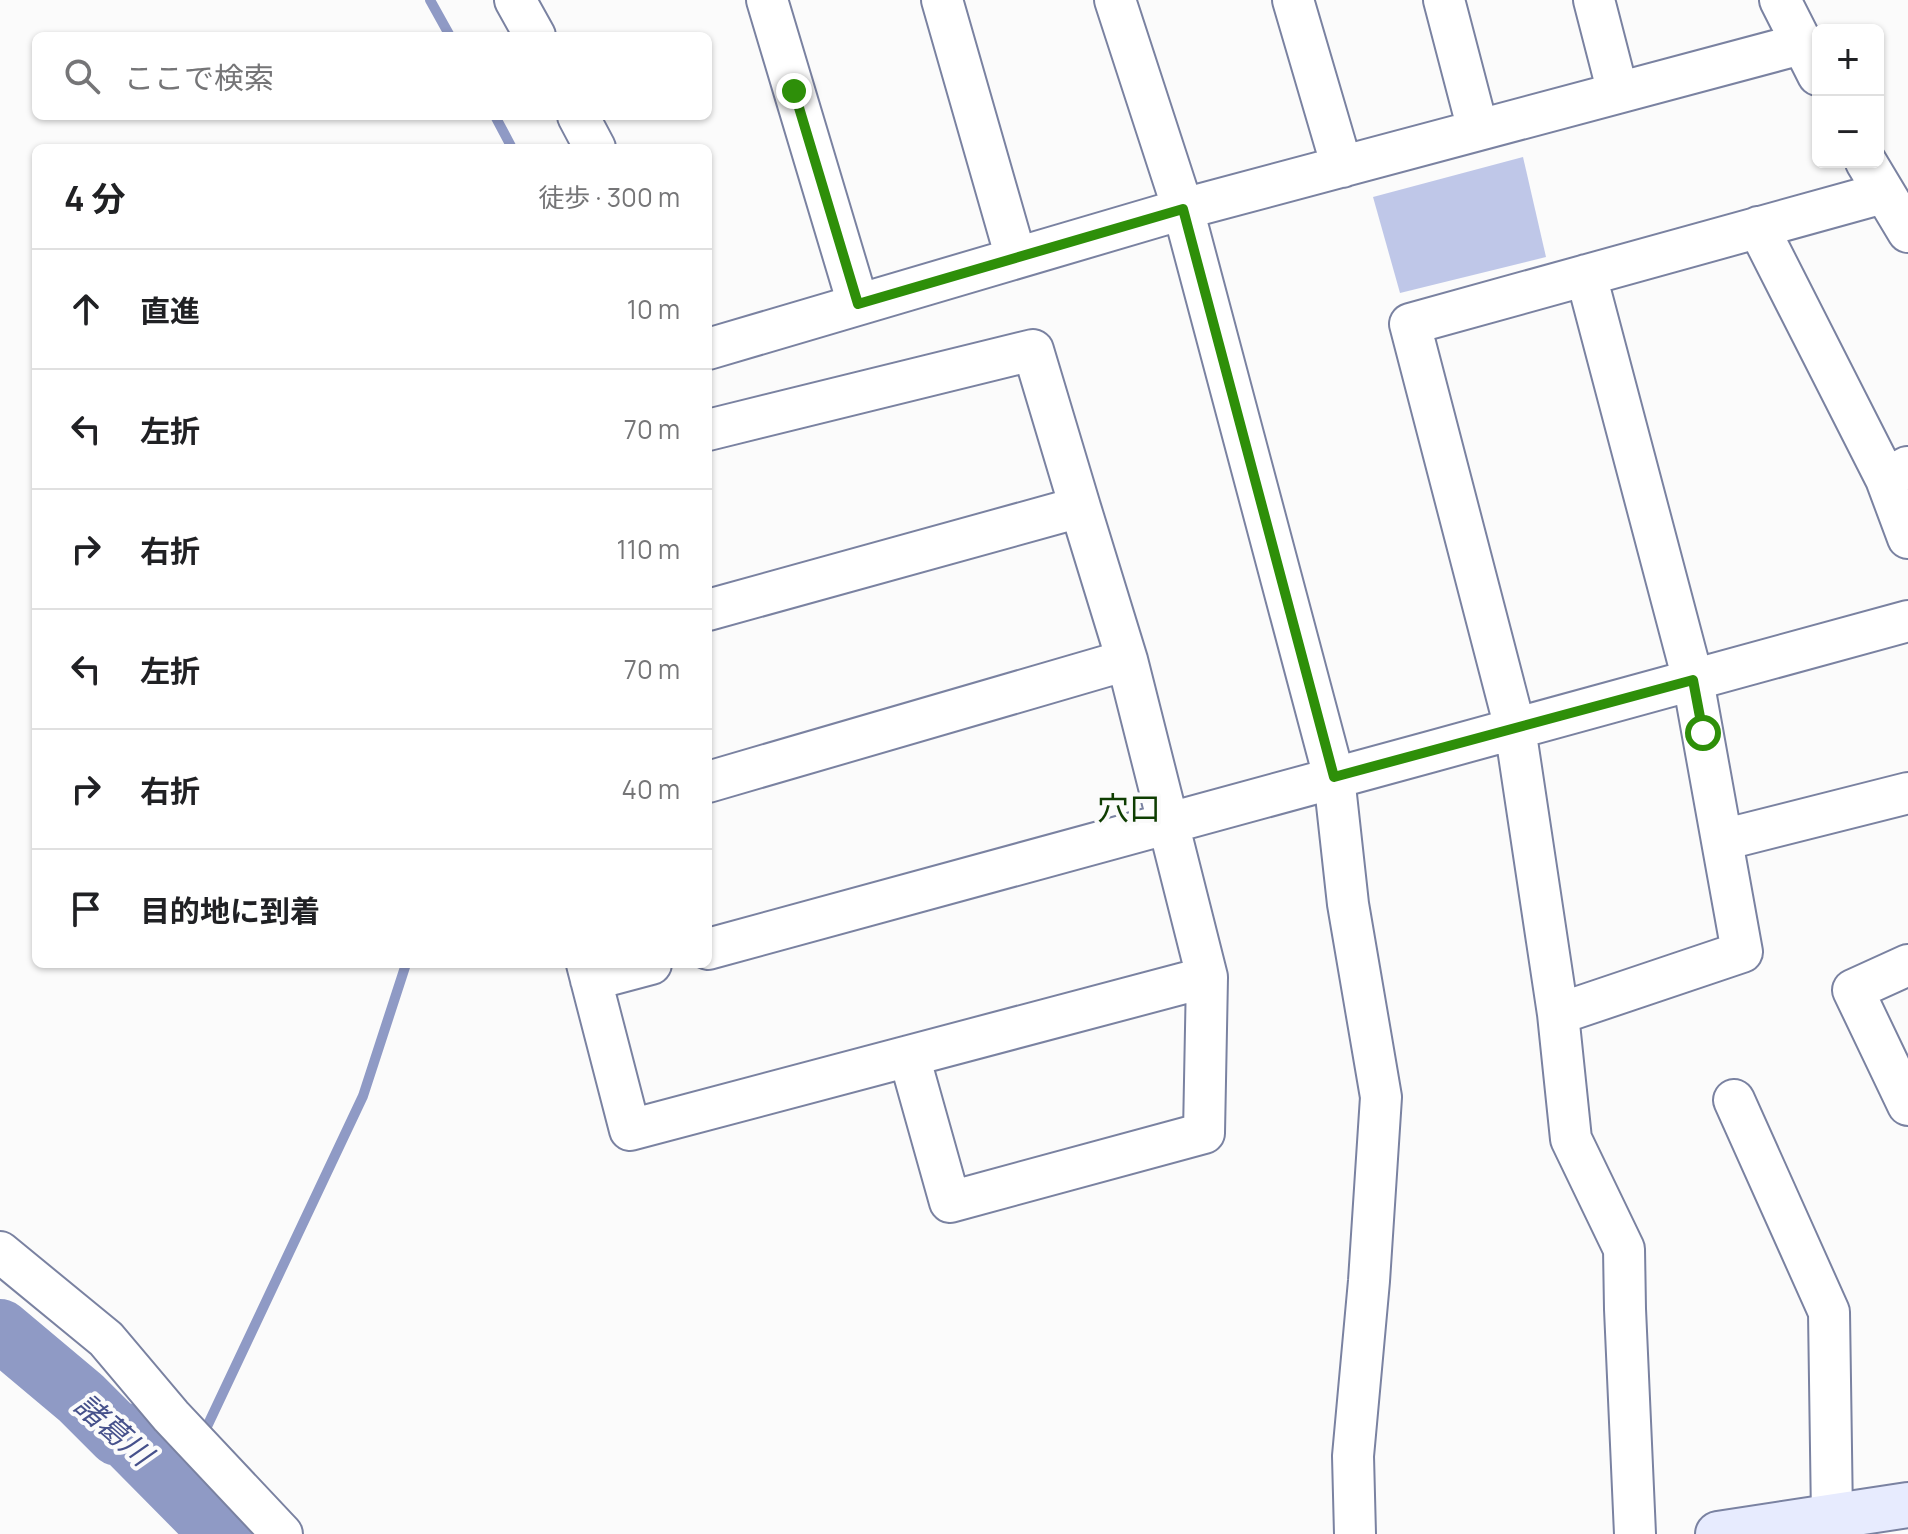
<!DOCTYPE html>
<html lang="ja">
<meta charset="utf-8">
<style>
body{margin:0;font-family:Manrope,"Noto Sans JP",sans-serif;background:#f2f2f2;color:#202124}
.controls{position:absolute;right:24px;top:24px;display:grid;overflow:hidden;border-radius:12px;box-shadow:0 2px 6px #0004}
.controls button{width:72px;height:72px;display:grid;place-items:center;padding:0;border:0;border-bottom:2px solid #e0e0e0;background:#fff;color:#202124;font:40px sans-serif}
.stop{position:absolute;width:24px;height:24px;margin:-18px;border:6px solid #2e8f09;border-radius:50%;background:#fff}
.stop.end{background:#2e8f09;border-color:#fff;box-shadow:0 2px 8px #0008}
.list{margin:0;padding:0;list-style:none}
h2{display:flex;justify-content:space-between;align-items:center;height:104px;margin:0;padding:0 32px;font-size:34px}
h2 small{font-size:26px;font-weight:400;color:#757577}
.list li{display:grid;grid-template-columns:52px 1fr auto;gap:24px;align-items:center;box-sizing:border-box;height:120px;padding:0 32px;border-top:2px solid #e0e0e0}
.list b{display:block;font-size:30px;white-space:nowrap}
.list em{font-size:26px;font-style:normal;color:#757577}
.icon{flex:none;width:44px;height:44px;fill:none;stroke:currentColor;stroke-width:2;stroke-linecap:round;stroke-linejoin:round}
.map{position:relative;flex:none;width:1908px;height:1534px;overflow:hidden}
.search{position:absolute;background:#fff;box-shadow:0 2px 6px #0004;left:32px;top:32px;width:680px;height:88px;display:flex;align-items:center;gap:20px;box-sizing:border-box;padding:0 28px;border-radius:12px;color:#757577;font-size:30px}
.panel{position:absolute;background:#fff;box-shadow:0 2px 6px #0004;left:32px;top:144px;width:680px;height:824px;border-radius:12px}
.map>svg:first-child{display:block}
.green{fill:#bfc7e8}
.lines{fill:none;stroke-linecap:round;stroke-linejoin:round}
.stream{stroke:#8f9ac5;stroke-width:10}
.river{stroke:#8f9ac5;stroke-width:62}
.street-casing{stroke:#7a82a1;stroke-width:44}
.secondary-casing{stroke:#7a82a1;stroke-width:48}
.street{stroke:#fff;stroke-width:40}
.secondary{stroke:#e7ebfe;stroke-width:44}
.route{stroke:#2e8f09;stroke-width:10}
.labels{text-anchor:middle;stroke-width:8;stroke-linejoin:round;paint-order:stroke}
.water-label{font-size:30px;font-style:italic;fill:#46518b;stroke:#fbfbfb}
.quarter-label{font-size:32px;fill:#0e3d01;stroke:#fbfbfb}
</style>
<div class="map">
<svg width="1908" height="1534" viewBox="0 0 1908 1534">
<rect width="100%" height="100%" fill="#fbfbfb"/>
<path class="green" d="M1523,157l23,100 -146,36 -27,-96z"/>
<g class="lines">
<path class="stream" d="M430,0l20,36
M495,116l17,32
M203,1435l160,-339 43,-132
M178,1489l17,-35"/>
<path class="river" d="M0,1330l81,68 37,37 4,-2 100,101"/>
<g class="street-casing">
<path id="street" d="M515,0l20,36
M767,0l91,304
M942,0l74,258
M1115,0l68,209 151,568 14,127 33,193 -12,184 -16,175 2,78
M1293,0l49,167
M1444,0l34,130
M1594,0l24,93
M1780,0l38,75
M578,116l17,32
M1866,162l42,70
M1758,227l128,252
M1586,275l107,405 49,272 -184,62 -43,-286 -105,-404 473,-131
M708,349l475,-140 618,-165
M708,430l325,-80 47,157
M1907,467l-21,12 22,59
M708,610l372,-103 47,153 80,317 -3,156 -254,69 -41,-146
M708,782l419,-122
M1722,840l186,-47
M708,949c400,-108 800,-219 1200,-328
M587,964l43,166 577,-153
M1908,965l-55,25 55,115
M591,980l60,-16
M1558,1014l13,125 53,110 1,60 10,225
M1734,1100l95,212 3,205
M0,1252l106,87 65,77 111,118"/>
</g>
<g class="secondary-casing">
<path id="secondary" d="M1718,1534l190,-29"/>
</g>
<use href="#street" class="street"/>
<use href="#secondary" class="secondary"/>
</g>
<g class="lines">
<path class="route" d="M794,91l64,213 325,-95 151,568 359,-97 10,53"/>
</g>
<g class="labels">
<g class="water-label">
<text transform="translate(113 1430) rotate(41)" y="10">諸葛川</text>
</g>
<g class="quarter-label">
<text x="1129" y="820">穴口</text>
</g>
</g>
</svg>
<div class="controls">
<button>+</button>
<button>−</button>
</div>
<div class="stop" style="left:1703px;top:733px"></div>
<div class="stop end" style="left:794px;top:91px"></div>
<div class="search"><svg class="icon" aria-label="search" viewBox="0 0 24 24"><circle cx="10" cy="10" r="6"/><path d="M15 15l6 6"/></svg>ここで検索</div>
<section class="panel">
<h2>4 分<small>徒歩 · 300 m</small></h2>
<ul class="list">
<li><svg class="icon" aria-label="ahead" viewBox="0 0 24 24"><path d="M12 20V5M6 11l6-6 6 6"/></svg><div><b>直進</b></div><em>10 m</em></li>
<li><svg class="icon" aria-label="left" viewBox="0 0 24 24"><path d="M17 20v-9H6M10 6l-5 5 5 5"/></svg><div><b>左折</b></div><em>70 m</em></li>
<li><svg class="icon" aria-label="right" viewBox="0 0 24 24"><path d="M7 20v-9h11M14 6l5 5-5 5"/></svg><div><b>右折</b></div><em>110 m</em></li>
<li><svg class="icon" aria-label="left" viewBox="0 0 24 24"><path d="M17 20v-9H6M10 6l-5 5 5 5"/></svg><div><b>左折</b></div><em>70 m</em></li>
<li><svg class="icon" aria-label="right" viewBox="0 0 24 24"><path d="M7 20v-9h11M14 6l5 5-5 5"/></svg><div><b>右折</b></div><em>40 m</em></li>
<li><svg class="icon" aria-label="arrive" viewBox="0 0 24 24"><path d="M6 21V4h12l-3 4 3 4H6"/></svg><div><b>目的地に到着</b></div></li>
</ul>
</section>
</div>
